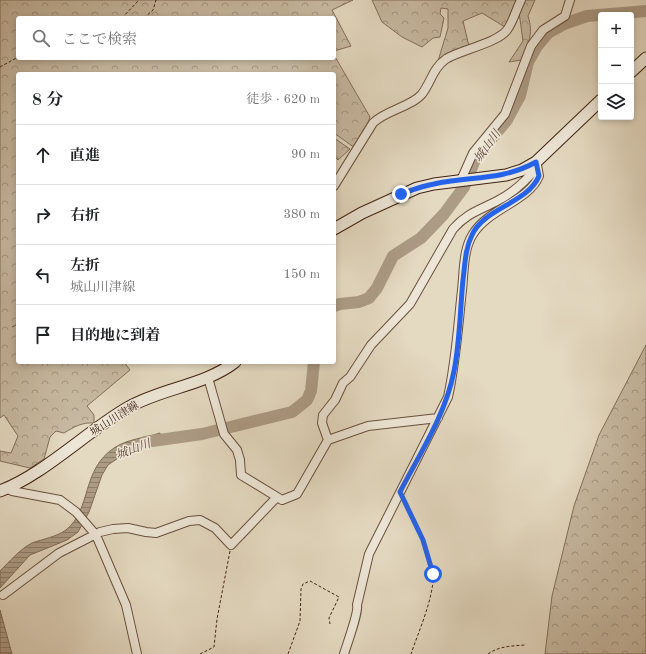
<!DOCTYPE html>
<html lang="ja">
<meta charset="utf-8">
<style>
body{margin:0;font-family:"Old Standard TT","Noto Serif JP",serif;background:#f2f2f2;color:#202124}
.controls{position:absolute;right:12px;top:12px;display:grid;overflow:hidden;border-radius:4px;box-shadow:0 2px 6px #0003}
.controls button{width:36px;height:36px;display:grid;place-items:center;padding:0;border:0;border-bottom:1px solid #e0e0e0;background:#fff;color:#202124;font:20px sans-serif}
.stop{position:absolute;width:12px;height:12px;margin:-9px;border:3px solid #2563eb;border-radius:50%;background:#fff}
.stop.end{background:#2563eb;border-color:#fff;box-shadow:0 1px 4px #0008}
.list{margin:0;padding:0;list-style:none}
h2{display:flex;justify-content:space-between;align-items:center;height:52px;margin:0;padding:0 16px;font-size:17px}
h2 small{font-size:13px;font-weight:400;color:#757577}
.list li{display:grid;grid-template-columns:26px 1fr auto;gap:12px;align-items:center;box-sizing:border-box;height:60px;padding:0 16px;border-top:1px solid #e0e0e0}
.list b{display:block;font-size:15px;white-space:nowrap}
.list p{margin:0;font-size:13px;white-space:nowrap;color:#757577}
.list em{font-size:13px;font-style:normal;color:#757577}
.icon{flex:none;width:22px;height:22px;fill:none;stroke:currentColor;stroke-width:2;stroke-linecap:round;stroke-linejoin:round}
.map{position:relative;flex:none;width:646px;height:654px;overflow:hidden}
.search{position:absolute;background:#fff;box-shadow:0 2px 6px #0003;left:16px;top:16px;width:320px;height:44px;display:flex;align-items:center;gap:10px;box-sizing:border-box;padding:0 14px;border-radius:4px;color:#757577;font-size:15px}
.panel{position:absolute;background:#fff;box-shadow:0 2px 6px #0003;left:16px;top:72px;width:320px;height:292px;border-radius:4px}
.map>svg:first-child{display:block}
.forest{fill:url(#forest-crowns);stroke:#846e5a}
.water{fill:url(#water-rules);stroke:#816b57}
.lines{fill:none;stroke-linecap:round;stroke-linejoin:round}
.river{stroke:#ac9b85;stroke-width:12}
.minor-casing{stroke:#69503d;stroke-width:10}
.secondary-casing{stroke:#402211;stroke-width:13}
.path{stroke:#402211;stroke-width:1;stroke-dasharray:3 2;stroke-linecap:butt}
.minor{stroke:#ede6d7;stroke-width:8}
.secondary{stroke:#ede6d7;stroke-width:11}
.route{stroke:#2563eb;stroke-width:5}
.labels{text-anchor:middle;stroke-width:3;stroke-linejoin:round;paint-order:stroke}
.street-label{font-size:11px;fill:#402211;stroke:#ede6d7}
.water-label{font-size:12px;font-style:italic;fill:#604634;stroke:#ede6d7}
</style>
<div class="map">
<svg width="646" height="654" viewBox="0 0 646 654">
<defs>
<pattern id="forest-crowns" width="20" height="18" patternUnits="userSpaceOnUse"><rect width="20" height="18" fill="#c8baa3"/><path d="M2 6a3 3 0 1 1 6 0M12 15a3 3 0 1 1 6 0" fill="none" stroke="#a49783"/></pattern>
<pattern id="water-rules" width="6" height="5" patternUnits="userSpaceOnUse"><rect width="6" height="5" fill="#ac9b85"/><path d="M0 2.5h6" fill="none" stroke="#8d7e6b"/></pattern>
</defs>
<rect width="100%" height="100%" fill="#e4d9c1"/>
<filter id="stains"><feTurbulence type="fractalNoise" baseFrequency=".005" numOctaves="4"/><feColorMatrix values="0 0 0 0 .2 0 0 0 0 .09 0 0 0 0 .02 0 0 0 .5 -.17"/></filter>
<radialGradient id="worn" r=".72"><stop offset=".6" stop-color="#630" stop-opacity="0"/><stop offset="1" stop-color="#630" stop-opacity=".3"/></radialGradient>
<path class="forest" d="M0,0h353l-21,10 19,36 -17,5v-33h-316v40h316v-3l36,62 -5,14 -10,17 -21,-15v-59h-316v250l-6,3 6,-3v38h106l6,8 -43,36 7,9v8c-12,-1 -20,4 -30,10l-8,-2 -6,6 -6,22 -14,9 -30,-7v-10l11,2 7,-17 -14,-21 -4,3z
M372,0h144l-11,27 -23,-14 -19,8 6,25 -20,7 -11,8 10,-33v-19l-7,-1 -1,6 4,4 -4,19 -7,1 -11,9 -20,-10 -20,-15z
M525,0h10l-7,16c6,19 0,27 -7,44l-12,2 14,-21 -4,-29z
M334,138l16,11 -12,11 -4,-4z
M646,345v309h-101l7,-58 22,-90 25,-71z"/>
<path class="water" d="M160,433l1,11 -15,2 -22,8 -16,11 -6,10 -13,37 -11,20 -11,8 -37,15 -30,33v-17c9,-9 20,-22 32,-28 11,-4 24,-6 34,-13 26,-21 15,-60 48,-82 13,-9 31,-10 46,-15z
M0,610l12,44h-12z"/>
<g class="lines">
<path class="river" d="M334,306l6,-2 19,-2 10,-4 8,-10 16,-32 28,-18 23,-24 20,-27 12,-30 31,-37 9,-17 4,-7 8,-34 9,-16 11,-13 16,-9 23,-8 59,-5
M145,442l57,-8 90,-22 15,-12 4,-9 3,-29"/>
<g class="minor-casing">
<path id="minor" d="M461,180l12,-27 32,-39 26,-68 12,-16 22,-14 5,-16
M334,186l39,-63c13,-13 38,-16 49,-29 9,-12 11,-26 24,-35 15,-9 51,-16 61,-29 6,-8 9,-20 14,-30
M209,381l15,53 13,16 3,10 1,15 41,25 15,-6 31,-54 -6,-17 1,-8 12,-15 8,-17 7,-6 21,-32 39,-41 43,-75c14,-16 27,-19 44,-28 16,-8 29,-20 40,-34
M328,440l40,-14 70,-8
M7,488l5,3 48,9 16,12 20,23 30,70 11,49
M3,595l56,-42 41,-21 13,-3 15,-1 18,4 10,1 33,-12 11,-1 15,8 16,17 46,-48
M344,654c3,-10 15,-42 13,-49l12,-51 79,-157c8,-36 10,-71 14,-107 2,-18 1,-41 11,-56 15,-25 56,-33 66,-58l-2,-11"/>
</g>
<g class="secondary-casing">
<path id="secondary" d="M631,72l15,-14
M334,229l28,-16 55,-25 17,-4 72,-9 16,-5 14,-8 65,-62
M0,491c43,-16 86,-59 127,-83 34,-20 77,-22 108,-46"/>
</g>
<path class="path" d="M122,18l17,-18
M144,18l9,-8 3,-10
M0,67l18,-10
M404,501c11,23 26,47 29,72 2,22 -15,60 -22,81
M200,654l14,-7 3,-28 13,-68
M288,654l12,-33 1,-32 2,-5 7,-3 29,16 -10,21 1,6
M488,654c11,-8 24,-8 37,-9"/>
<use href="#minor" class="minor"/>
<use href="#secondary" class="secondary"/>
</g>
<g class="lines">
<path class="route" d="M401,194c11,-4 21,-8 33,-10 36,-8 68,-3 102,-22l3,14c-11,27 -55,32 -67,59 -7,14 -7,30 -9,45 -3,30 -3,61 -9,91 -8,43 -34,82 -54,121l23,48 10,34"/>
</g>
<g class="labels">
<g class="street-label">
<text transform="translate(114 418) rotate(-32)" y="4">城山川津線</text>
</g>
<g class="water-label">
<text transform="translate(487 146) rotate(-54)" y="4">城山川</text>
<text transform="translate(133 449) rotate(-20)" y="4">城山川</text>
</g>
</g>
<rect width="100%" height="100%" filter="url(#stains)"/>
<rect width="100%" height="100%" fill="url(#worn)"/>
</svg>
<div class="controls">
<button>+</button>
<button>−</button>
<button><svg class="icon" aria-label="layers" viewBox="0 0 24 24"><path d="M12 4l9 5-9 5-9-5zM3 14l9 5 9-5"/></svg></button>
</div>
<div class="stop" style="left:433px;top:574px"></div>
<div class="stop end" style="left:401px;top:194px"></div>
<div class="search"><svg class="icon" aria-label="search" viewBox="0 0 24 24"><circle cx="10" cy="10" r="6"/><path d="M15 15l6 6"/></svg>ここで検索</div>
<section class="panel">
<h2>8 分<small>徒歩 · 620 m</small></h2>
<ul class="list">
<li><svg class="icon" aria-label="ahead" viewBox="0 0 24 24"><path d="M12 20V5M6 11l6-6 6 6"/></svg><div><b>直進</b></div><em>90 m</em></li>
<li><svg class="icon" aria-label="right" viewBox="0 0 24 24"><path d="M7 20v-9h11M14 6l5 5-5 5"/></svg><div><b>右折</b></div><em>380 m</em></li>
<li><svg class="icon" aria-label="left" viewBox="0 0 24 24"><path d="M17 20v-9H6M10 6l-5 5 5 5"/></svg><div><b>左折</b><p>城山川津線</p></div><em>150 m</em></li>
<li><svg class="icon" aria-label="arrive" viewBox="0 0 24 24"><path d="M6 21V4h12l-3 4 3 4H6"/></svg><div><b>目的地に到着</b></div></li>
</ul>
</section>
</div>
